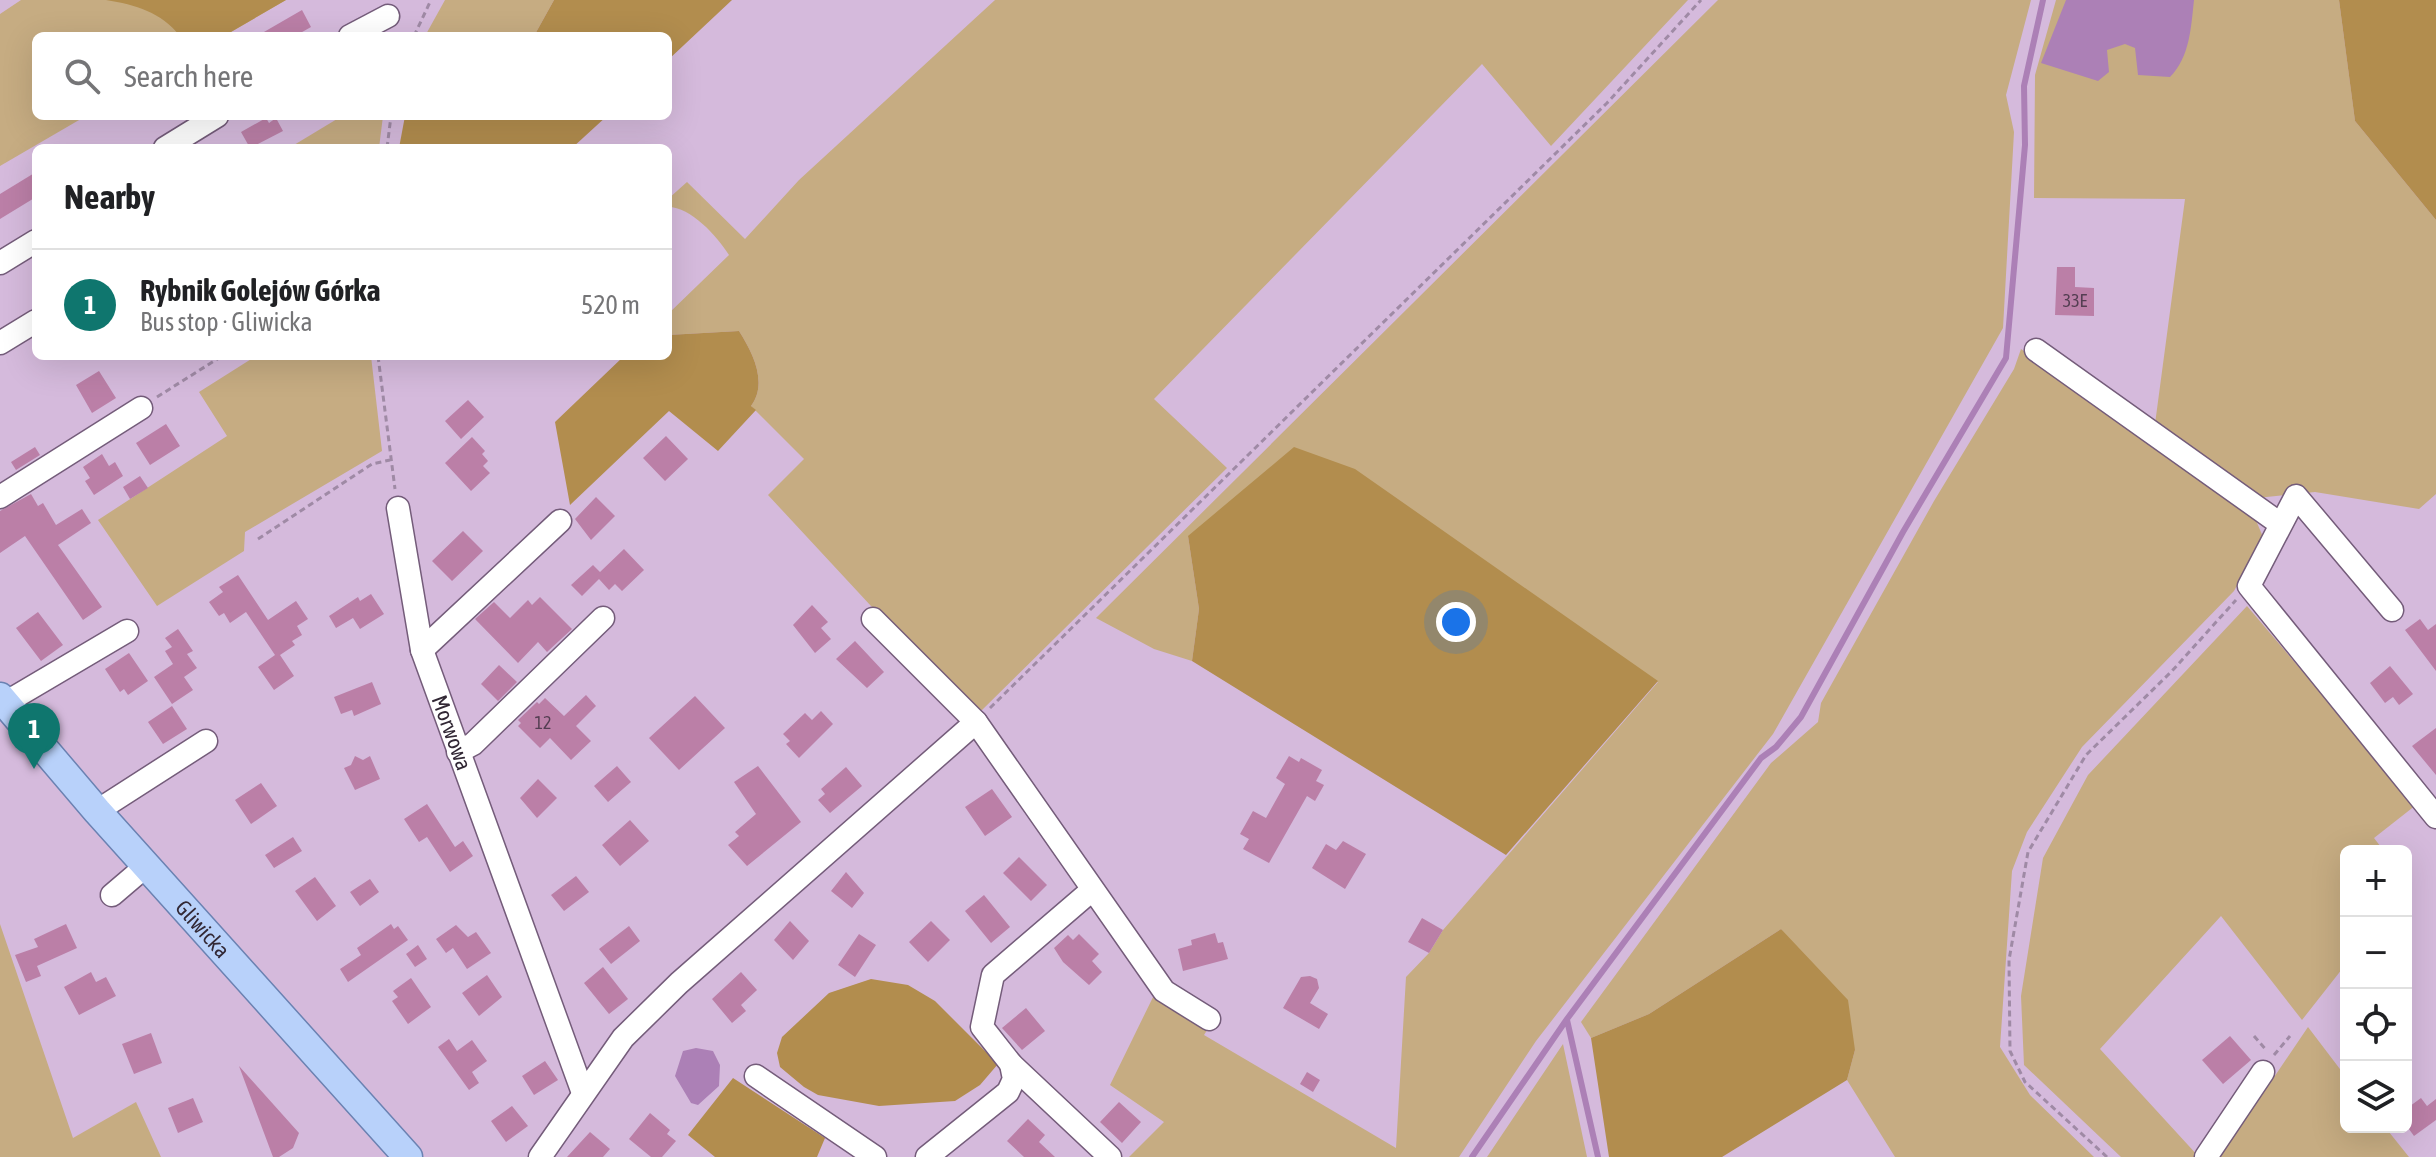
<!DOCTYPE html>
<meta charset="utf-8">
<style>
body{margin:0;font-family:"Asap Condensed",sans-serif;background:#f6f6f6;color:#202124}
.controls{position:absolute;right:24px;bottom:24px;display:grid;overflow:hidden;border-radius:12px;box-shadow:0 8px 32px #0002}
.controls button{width:72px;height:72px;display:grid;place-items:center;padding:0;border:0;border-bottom:2px solid #e0e0e0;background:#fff;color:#202124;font:40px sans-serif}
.you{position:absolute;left:1456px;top:622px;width:28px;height:28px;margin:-20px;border:6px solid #fff;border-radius:50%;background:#1a73e8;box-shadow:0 0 0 12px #1a73e833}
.badge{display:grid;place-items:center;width:52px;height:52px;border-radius:50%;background:#0f766e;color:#fff;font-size:26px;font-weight:700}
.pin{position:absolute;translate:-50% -66px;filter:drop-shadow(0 2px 4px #0008)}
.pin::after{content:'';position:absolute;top:42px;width:28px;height:24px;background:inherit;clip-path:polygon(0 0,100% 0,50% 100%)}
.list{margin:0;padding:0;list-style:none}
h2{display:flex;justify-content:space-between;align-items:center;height:104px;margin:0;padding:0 32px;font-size:34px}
h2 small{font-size:26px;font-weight:400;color:#757577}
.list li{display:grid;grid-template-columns:52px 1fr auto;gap:24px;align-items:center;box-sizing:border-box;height:112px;padding:0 32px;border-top:2px solid #e0e0e0}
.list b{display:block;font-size:30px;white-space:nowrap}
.list p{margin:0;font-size:26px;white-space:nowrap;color:#757577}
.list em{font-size:26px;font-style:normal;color:#757577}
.icon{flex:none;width:44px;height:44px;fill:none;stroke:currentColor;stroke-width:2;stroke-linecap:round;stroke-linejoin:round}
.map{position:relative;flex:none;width:2436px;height:1157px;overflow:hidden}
.search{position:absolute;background:#fff;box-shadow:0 8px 32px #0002;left:32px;top:32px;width:640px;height:88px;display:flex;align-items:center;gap:20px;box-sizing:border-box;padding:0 28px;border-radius:12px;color:#757577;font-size:30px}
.panel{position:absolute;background:#fff;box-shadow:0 8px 32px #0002;left:32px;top:144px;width:640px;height:216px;border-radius:12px}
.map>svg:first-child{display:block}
.green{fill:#c6ac82}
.forest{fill:#b28d4e}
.water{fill:#ac80b6}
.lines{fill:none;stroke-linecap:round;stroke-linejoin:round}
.stream{stroke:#ac80b6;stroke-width:6}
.building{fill:#bb7fa7}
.minor-casing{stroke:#745c7a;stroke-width:25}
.major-casing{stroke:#6b82b2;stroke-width:31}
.path{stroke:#9f8aa5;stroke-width:3;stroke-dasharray:6 4;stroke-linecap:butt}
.minor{stroke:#fff;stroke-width:22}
.major{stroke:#b8d1fa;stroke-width:28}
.labels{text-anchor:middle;stroke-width:8;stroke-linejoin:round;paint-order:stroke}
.number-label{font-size:18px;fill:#543e52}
.street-label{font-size:22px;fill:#322835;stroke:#e2c7e9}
</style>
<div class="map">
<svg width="2436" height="1157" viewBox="0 0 2436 1157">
<rect width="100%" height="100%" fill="#d5badc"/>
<path class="green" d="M21,0h265l-62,36h-188v80h50l-86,50v-152z
M445,0h109l-20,36h-109z
M995,0h693l-137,146 -69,-82 -328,335 73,69 -246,243 -110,-105 -103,-111 36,-36 -53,-53c17,-23 2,-53 -12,-75l-71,4v-21l61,-59c-12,-19 -38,-48 -61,-48v-8l19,-17 58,57 54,-59z
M1718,0h313l-25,95 8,37 -11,196 -230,406 -237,307 -77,116h-330l35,-35 -54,-37 46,-94 53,36 -5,8 192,113 10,-171 23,-24 14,-23 215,-248 -470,-146 11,73 -7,52 -38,-12 -58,-31z
M2056,0h283l16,121 81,99v274l-17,15 -104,-17 -58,6 -102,-74 30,-225 -151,-1 1,-123z
M342,116h41l-4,32h-90z
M2021,349l234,169 8,19 -29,54 -152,156 -55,85 -15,39 -12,176 30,48 64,62h-199l-48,-77 8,-30 -74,-121 -132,85 -58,24 -10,-16 190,-259 47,-41 3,-19 113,-202 80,-132z
M256,356h115l11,95 -137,81 -1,19 -87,55 -59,-86 129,-84 -28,-44z
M2247,606l169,199 -42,33 10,13h-38v113l-44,56 -81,-104 -121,133 99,108h-78l-97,-92 -3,-69 22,-138 45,-83z
M0,924l73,214 63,-36 25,55h-161z
M2308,1027l38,50v50h39l24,30h-189z
M1563,1044l24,113h-100z"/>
<path class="forest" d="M106,0h180l-62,36h-44c-19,-24 -44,-31 -74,-36z
M554,0h178l-64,60v-24h-134z
M2339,0h97v220l-81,-99z
M405,116h202l-35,32h-173z
M739,331c14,22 29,52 12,75l5,4 -38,41 -49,-40 -99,94 -15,-83 69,-66h44v-21z
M1294,447l61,22 303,212 -152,174 -314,-194 7,-52 -11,-73z
M1781,929l67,71 7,50 -8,30 -125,77h-113l-18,-119 58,-24z
M871,979l37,6 27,16 63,63 -18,21 -25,16 -76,5 -61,-11 -14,-8 -24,-20 -3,-14 5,-16 47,-44z
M733,1078l92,60 -8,19h-102l-27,-22z"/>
<path class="water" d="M2066,0h128c-3,27 -4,57 -24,77l-32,-2 -3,-27 -10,-4 -18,6 2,22 -11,9 -57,-18z
M696,1048l17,3 7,14 -1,21 -21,19 -7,-2 -16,-27 8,-25z"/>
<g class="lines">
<path class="stream" d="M1567,1020l31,137
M1472,1157l95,-138 194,-261 15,-11 25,-30 102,-185 103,-174 19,-213 -1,-59 19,-86"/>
</g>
<path class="building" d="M302,10l9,17 -16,9h-38z
M266,118l3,5 7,-5 7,13 -33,17 -9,-16z
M36,172v25l-36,22v-25z
M2057,267h18v20l19,1v28l-39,-1z
M99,371l17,27 -24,15 -16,-28z
M468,400l16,17 -23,22 -16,-18z
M166,424l14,22 -30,19 -14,-22z
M666,436l22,23 -23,22 -22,-23z
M472,437l13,14 -3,3 6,7 -5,5 7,7 -19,18 -26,-28z
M35,447l5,8 -24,15 -5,-8z
M102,454l7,12 6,-4 8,14 -29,19 -9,-14 5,-3 -7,-11z
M140,476l8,12 -18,11 -7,-12z
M31,494l7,12 5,-3 13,22 26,-16 9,14 -33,22 44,62 -19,13 -58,-84 -25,17v-42z
M596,497l19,19 -24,24 -16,-21z
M463,531l20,20 -31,30 -20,-20z
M624,549l20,21 -22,21 -7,-7 -6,6 -10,-11 -17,17 -11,-11 22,-20 7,7z
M238,575l30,45 28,-19 12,18 -11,7 5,9 -10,6 3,4 -15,10 14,21 -20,14 -16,-23 17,-12 -29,-43 -16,11 -6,-10 -5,3 -10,-14 14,-10 -4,-5z
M371,594l13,20 -24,15 -7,-11 -17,10 -7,-12 29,-19 2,4z
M540,597l32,32 -25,23 -9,-10 -20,21 -43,-44 19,-17 16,16 18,-18 4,5z
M812,605l16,17 -7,6 10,11 -16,14 -22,-28z
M38,612l25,33 -22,16 -25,-33z
M2420,619l8,11 8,-6v47l-31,-41z
M178,629l15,22 -6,3 10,14 -13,9 9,13 -21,14 -18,-27 19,-13 -8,-13 7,-4 -7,-9z
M855,641l29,31 -17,16 -31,-29z
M129,653l19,28 -20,14 -4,-6 -4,3 -15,-23z
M499,665l18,17 -19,19 -17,-17z
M2390,666l23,28 -14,11 -6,-8 -8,6 -15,-20z
M372,682l9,22 -27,12 -2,-6 -11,4 -7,-17z
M586,695l10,11 -20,20 15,15 -20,19 -21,-22 -10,10 -22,-22 3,-3 -3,-3 19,-18 2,2 6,-6 19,18z
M695,696l30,32 -46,42 -30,-32z
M172,706l15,23 -24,15 -15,-22z
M821,711l12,13 -34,34 -13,-14 4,-3 -7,-7 22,-21 7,7z
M2436,728v47l-24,-29z
M355,756l8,4 7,-4 10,23 -25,11 -11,-22 7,-3z
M1289,756l10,6 2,-4 21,12 -6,11 8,4 -9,16 -8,-5 -38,67 -26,-14 6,-10 -9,-5 13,-23 13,7 19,-34 -9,-6z
M617,766l14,16 -23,20 -14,-16z
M758,766l43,56 -54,44 -19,-21 11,-9 -4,-4 21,-18 -22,-32z
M846,767l16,19 -32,27 -12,-13 7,-6 -4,-5z
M538,779l19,19 -20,20 -17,-20z
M261,783l16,23 -26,18 -16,-24z
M992,789l20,28 -27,19 -20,-29z
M427,804l28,43 8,-6 10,15 -23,16 -23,-35 -8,5 -15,-23z
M630,820l19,21 -29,25 -18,-21z
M293,837l9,14 -28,17 -9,-13z
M1343,841l23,13 -21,35 -33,-21 14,-24 10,6z
M1019,857l28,28 -16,16 -28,-28z
M846,872l18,21 -12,15 -21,-17z
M576,876l13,16 -25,19 -13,-16z
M315,877l21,29 -19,15 -22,-30z
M370,879l9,13 -19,14 -10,-14z
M984,895l26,32 -19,16 -26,-32z
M1422,918l21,12 -14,23 -21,-11z
M790,921l19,20 -16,19 -19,-20z
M931,921l19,19 -22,22 -19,-20z
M66,924l11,24 -40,18 4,10 -15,6 -11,-27 23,-8 -4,-8z
M391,924l3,5 4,-3 10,14 -60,42 -8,-13 21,-14 -4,-7z
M456,925l12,12 8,-5 15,21 -24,16 -14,-21 -7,5 -10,-14z
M629,926l11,15 -29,23 -12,-15z
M1215,933l3,10 5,-1 5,17 -45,12 -5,-22 14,-4 -1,-5z
M859,934l17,11 -21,32 -17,-12z
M1079,934l20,20 -7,7 10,11 -13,13 -26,-23 -9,-14 14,-13 5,5z
M418,945l9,14 -12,8 -9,-13z
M603,967l25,32 -19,15 -25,-31z
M91,972l5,10 10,-5 10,19 -37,19 -15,-28z
M741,972l16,18 -16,15 5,6 -14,12 -20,-24z
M487,975l15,22 -23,19 -17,-23z
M1310,976l7,3 2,9 -9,15 18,11 -9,15 -36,-21 18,-31z
M411,978l20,29 -23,17 -16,-23 6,-4 -5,-6z
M1026,1008l19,23 -23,19 -20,-22z
M151,1033l11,30 -28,11 -12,-30z
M2230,1036l21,24 -28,24 -21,-24z
M449,1039l8,12 15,-11 15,21 -15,11 7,11 -10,7 -31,-43z
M545,1061l13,19 -24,15 -12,-19z
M239,1066l60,67 -6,15 -14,9h-6z
M1307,1072l13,8 -7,12 -13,-8z
M193,1098l10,24 -25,11 -10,-25z
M2421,1098l6,8 9,-7v21l-22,16 -8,-11v-16z
M1119,1102l22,20 -19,21 -22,-21z
M512,1106l16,20 -22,16 -15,-21z
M650,1113l20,17 -3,4 9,7 -14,16h-11l-22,-18z
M1028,1119l17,16 -6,7 16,15h-31l-17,-16z
M590,1132l20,17 -7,8h-36z"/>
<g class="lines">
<g class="minor-casing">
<g id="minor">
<path d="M350,36l38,-20"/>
<path d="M165,148l52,-32"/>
<path d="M0,263l36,-22"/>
<path d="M0,343l36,-22"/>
<path d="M2036,350l243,173"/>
<path d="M0,497l141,-89"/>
<path id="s1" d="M398,508l24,142 161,443"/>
<path d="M2392,610l-96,-114 -47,90 187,231"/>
<path d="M873,619l103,103 188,269 45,28"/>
<path d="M422,650l138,-129"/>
<path d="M5,703l122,-72"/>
<path d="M458,752l15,-8 130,-126"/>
<path d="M97,811l109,-70"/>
<path d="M1092,890l-99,85 -11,52 29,37 99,93"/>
<path d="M112,895l34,-29"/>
<path d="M756,1076l119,81"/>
<path d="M540,1157l83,-119 56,-55 297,-261"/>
<path d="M927,1157l81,-65 6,-13 -3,-15"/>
<path d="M2206,1157l57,-85"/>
</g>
</g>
<g class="major-casing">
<g id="major">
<path id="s2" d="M0,697l97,114 311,346"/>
</g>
</g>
<path class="path" d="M414,36l17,-36
M387,148l4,-32
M378,356l17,133
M157,397l65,-41
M258,539l114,-75 18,-4
M990,708l617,-605 94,-103
M2254,1036l13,15
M2274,1055l16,-19
M2107,1157l-82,-75 -15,-31 -1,-91 19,-108 58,-97 86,-84 64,-71"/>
<use href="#minor" class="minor"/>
<use href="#major" class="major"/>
</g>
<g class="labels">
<g class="number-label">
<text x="2075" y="307">33E</text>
<text x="543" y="729">12</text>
</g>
<g class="street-label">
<text dy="8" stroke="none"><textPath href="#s1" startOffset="232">Morwowa</textPath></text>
<text dy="8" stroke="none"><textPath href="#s2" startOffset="308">Gliwicka</textPath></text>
</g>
</g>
</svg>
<div class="controls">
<button>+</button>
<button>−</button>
<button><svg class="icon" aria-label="locate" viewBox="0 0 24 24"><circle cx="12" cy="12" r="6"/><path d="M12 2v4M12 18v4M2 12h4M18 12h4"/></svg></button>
<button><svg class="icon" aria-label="layers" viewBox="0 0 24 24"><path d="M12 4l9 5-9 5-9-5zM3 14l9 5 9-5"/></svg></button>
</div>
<div class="you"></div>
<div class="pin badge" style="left:34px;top:769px">1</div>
<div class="search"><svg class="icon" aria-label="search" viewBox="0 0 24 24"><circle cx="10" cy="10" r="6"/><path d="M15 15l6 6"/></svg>Search here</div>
<section class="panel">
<h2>Nearby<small></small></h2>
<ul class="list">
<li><span class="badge">1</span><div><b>Rybnik Golejów Górka</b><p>Bus stop · Gliwicka</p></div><em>520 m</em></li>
</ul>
</section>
</div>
